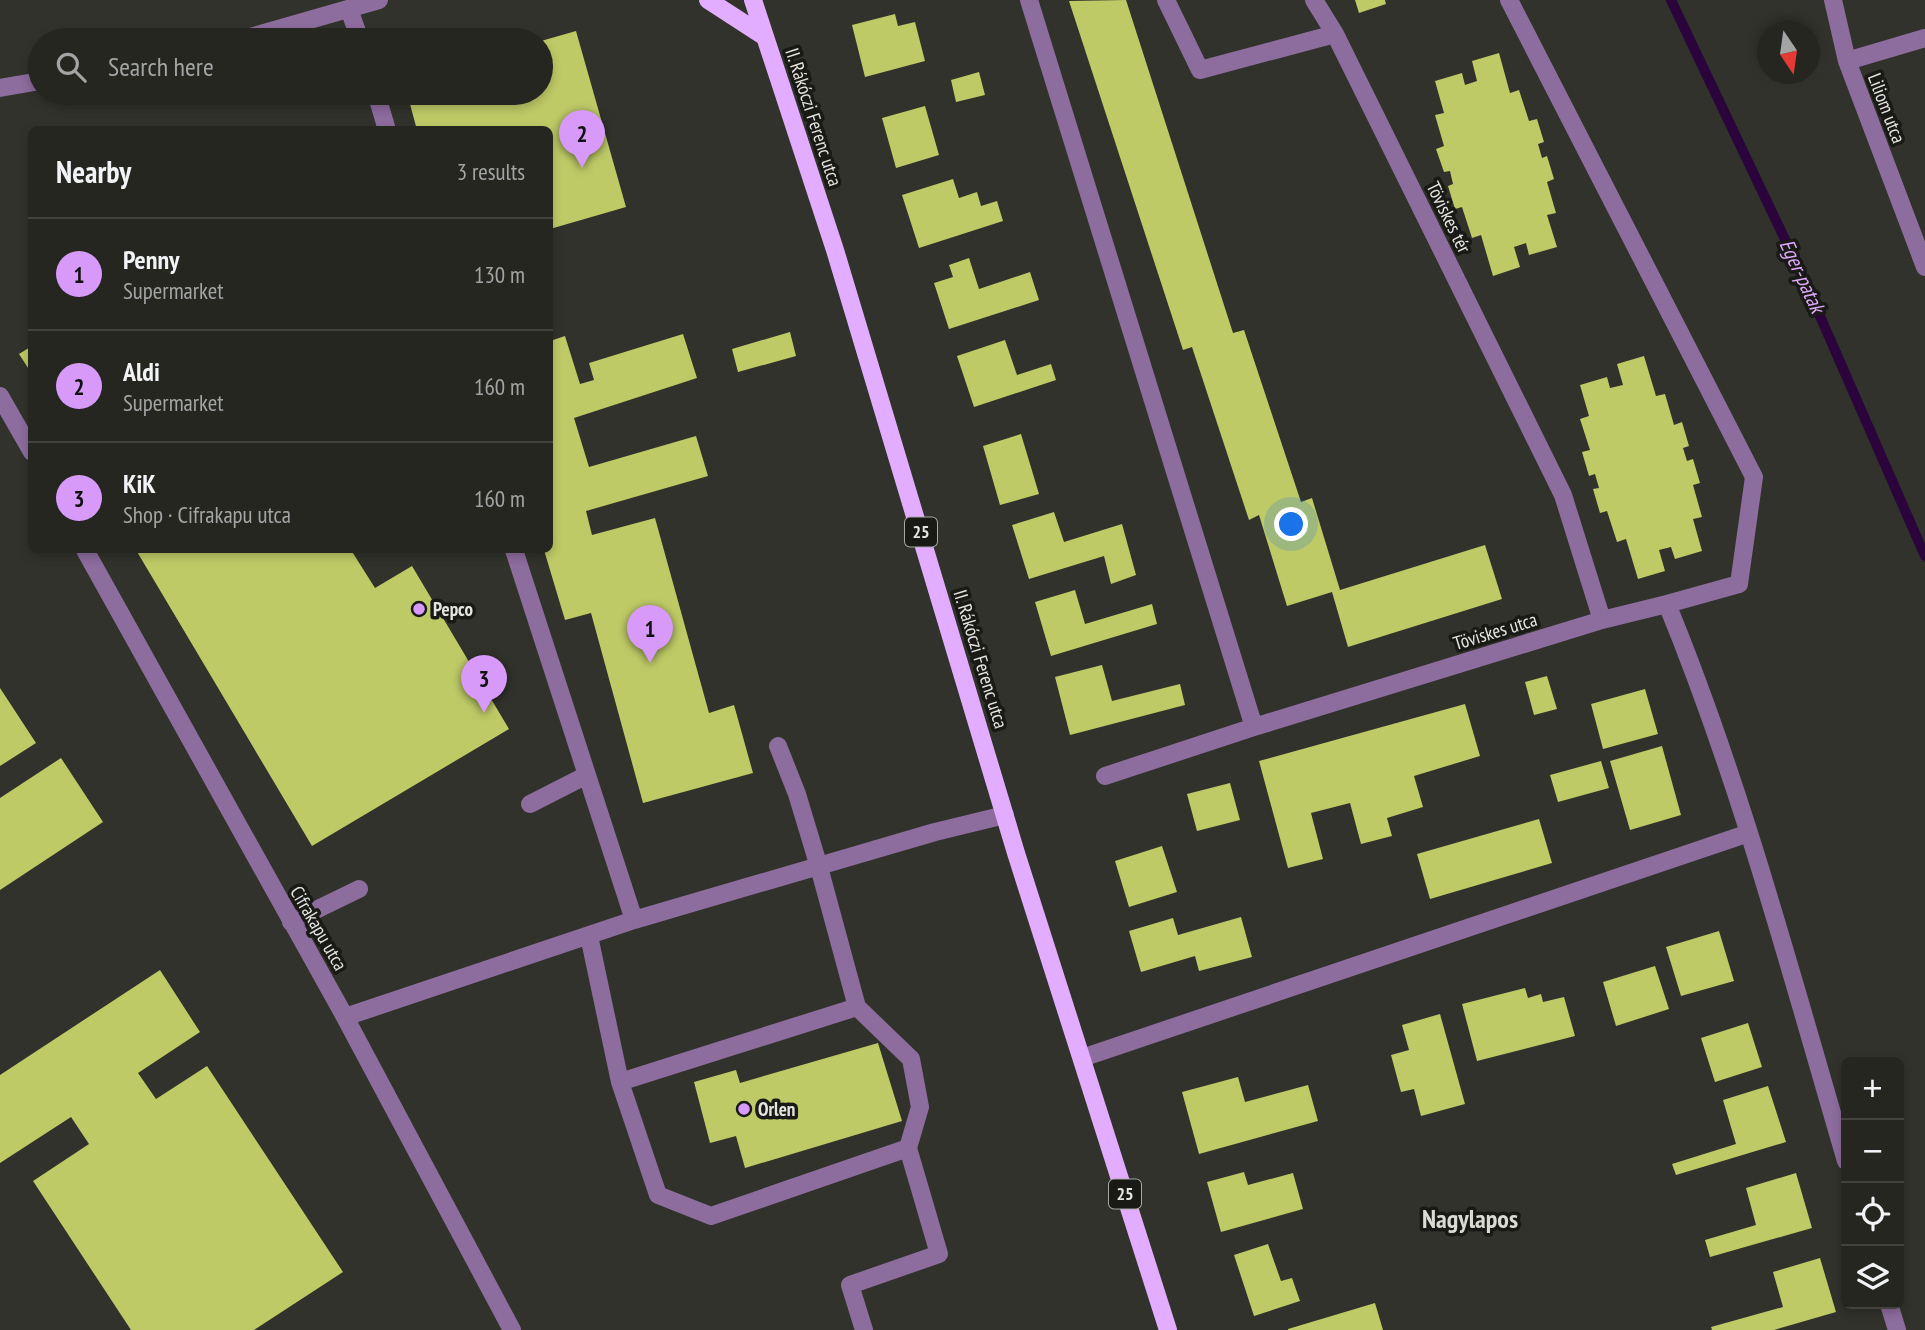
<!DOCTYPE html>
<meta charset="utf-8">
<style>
body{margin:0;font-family:"PT Sans Narrow",sans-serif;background:#2d2e29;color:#f1f3f6}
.controls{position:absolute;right:21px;bottom:21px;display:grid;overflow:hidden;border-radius:10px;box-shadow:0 4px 10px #0003}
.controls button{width:63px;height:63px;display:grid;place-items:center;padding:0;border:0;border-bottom:2px solid #42433e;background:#252620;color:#f1f3f6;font:35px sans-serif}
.compass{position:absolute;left:1757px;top:21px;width:63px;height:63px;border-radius:50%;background:#252620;box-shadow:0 4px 10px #0003;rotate:167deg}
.you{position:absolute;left:1292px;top:525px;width:24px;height:24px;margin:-18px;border:5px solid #fff;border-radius:50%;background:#1a73e8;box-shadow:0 0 0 10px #1a73e833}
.badge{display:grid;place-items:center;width:46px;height:46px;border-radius:50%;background:#d89af8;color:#111;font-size:23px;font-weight:700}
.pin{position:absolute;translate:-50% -58px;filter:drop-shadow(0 2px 4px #0008)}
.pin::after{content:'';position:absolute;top:37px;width:24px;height:21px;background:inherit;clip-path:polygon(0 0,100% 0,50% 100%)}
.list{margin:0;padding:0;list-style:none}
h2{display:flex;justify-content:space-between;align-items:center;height:91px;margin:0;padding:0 28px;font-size:30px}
h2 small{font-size:23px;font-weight:400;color:#a3a5a5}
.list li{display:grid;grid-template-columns:46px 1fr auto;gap:21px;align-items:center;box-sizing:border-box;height:112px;padding:0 28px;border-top:2px solid #42433e}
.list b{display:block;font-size:26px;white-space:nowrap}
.list p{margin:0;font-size:23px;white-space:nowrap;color:#a3a5a5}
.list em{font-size:23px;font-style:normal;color:#a3a5a5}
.icon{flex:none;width:38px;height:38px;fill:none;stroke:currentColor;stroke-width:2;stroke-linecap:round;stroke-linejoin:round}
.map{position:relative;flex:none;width:1925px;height:1330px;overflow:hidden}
.search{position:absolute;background:#252620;box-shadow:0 4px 10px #0003;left:28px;top:28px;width:525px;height:77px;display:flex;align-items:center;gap:18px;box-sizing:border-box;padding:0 24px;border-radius:38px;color:#a3a5a5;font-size:26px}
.panel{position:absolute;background:#252620;box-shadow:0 4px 10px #0003;left:28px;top:126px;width:525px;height:427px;border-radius:10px}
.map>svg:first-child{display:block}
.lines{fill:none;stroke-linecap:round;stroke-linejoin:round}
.stream{stroke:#2a043a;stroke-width:10}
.building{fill:#beca66}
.minor{stroke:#8d6c9e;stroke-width:18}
.major{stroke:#e3adff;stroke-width:18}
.poi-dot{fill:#d89af8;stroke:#191916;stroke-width:2.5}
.labels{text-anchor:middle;stroke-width:7;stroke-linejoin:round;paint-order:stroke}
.shield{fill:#191916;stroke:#a7a7a3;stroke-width:2}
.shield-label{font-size:18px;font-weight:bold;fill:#e4e4e0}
.street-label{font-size:19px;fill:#e4e4e0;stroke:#191916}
.poi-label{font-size:19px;font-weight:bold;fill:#e4e4e0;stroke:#191916;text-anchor:start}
.water-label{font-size:21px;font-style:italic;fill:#dda8f9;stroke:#191916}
.district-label{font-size:26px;font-weight:bold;fill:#dadbd2;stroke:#191916}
</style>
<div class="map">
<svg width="1925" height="1330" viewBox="0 0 1925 1330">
<rect width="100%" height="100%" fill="#31322b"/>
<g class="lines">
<path class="stream" d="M1671,0l131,275 123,281"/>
</g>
<path class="building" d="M1126,0l107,333 11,-3 57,172 11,-4 28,92 145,-45 17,54 -154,48 -16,-55 -45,14 -28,-91 -10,5 -57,-173 -9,3 -114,-349z
M1355,0h30l1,4 -27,9z
M895,14l3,12 17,-4 10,39 -60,16 -13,-52z
M576,31l50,176 -76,22v-99h-133l-10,-37h134v-52z
M1499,53l11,40 9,-3 10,31 8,-2 7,23 -6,2 4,14 5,-2 7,23 -7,3 9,31 -9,2 10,32 -28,8 -3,-12 -12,4 6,20 -27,9 -12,-41 -9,3 -10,-31 -7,2 -7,-23 5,-2 -3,-13 -6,1 -8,-23 8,-3 -9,-31 9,-2 -9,-32 27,-8 3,12 12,-4 -5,-20z
M979,72l6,23 -29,7 -5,-22z
M925,106l14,49 -43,13 -14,-50z
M953,179l6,19 18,-6 4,14 16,-5 6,20 -84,27 -17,-53z
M969,258l10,31 51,-17 9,28 -90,29 -15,-46 19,-6 -4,-12z
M790,332l6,24 -58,16 -6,-23z
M683,334l14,44 -123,40 15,49 107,-31 12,40 -122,35 6,24 63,-17 54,195 25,-8 19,68 -110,30 -52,-190 -26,7 -21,-70h6v-209l15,-5 15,48 14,-4 -5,-17z
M1005,340l12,35 34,-11 5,16 -82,27 -17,-51z
M32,346v28l-13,-20z
M1644,356l12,40 9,-2 9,31 8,-3 7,24 -6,2 4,13 6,-2 7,24 -7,2 9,32 -9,2 9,32 -27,8 -4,-12 -12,3 6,21 -27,8 -12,-40 -9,3 -10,-31 -7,2 -7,-24 6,-1 -4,-14 -6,2 -7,-24 8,-2 -10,-31 9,-3 -9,-31 27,-8 3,11 13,-3 -6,-21z
M1021,434l18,60 -39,11 -17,-59z
M1054,512l10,30 58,-18 14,51 -25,9 -7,-28 -75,23 -17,-54z
M136,550h215l24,38 37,-22 97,163 -197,117z
M1075,590l10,34 67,-20 5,20 -106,32 -16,-54z
M1102,665l10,36 68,-17 5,21 -115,30 -15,-58z
M1547,676l10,33 -23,6 -9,-33z
M0,688l36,55 -36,23z
M1645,689l13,45 -55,15 -12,-45z
M1465,704l15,52 -66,20 9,31 -36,11 5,18 -31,8 -11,-41 -39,10 12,46 -35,9 -29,-107z
M1662,746l19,69 -51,15 -20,-69z
M61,758l42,64 -103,68v-92z
M1601,761l8,27 -51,14 -8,-27z
M1230,783l10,37 -43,11 -10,-37z
M1539,819l13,44 -122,36 -13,-45z
M1162,846l15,46 -48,15 -14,-46z
M1241,917l11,40 -53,14 -4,-15 -54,16 -12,-41 44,-13 5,17z
M1719,931l15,50 -53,15 -15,-49z
M1655,966l14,43 -53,17 -13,-44z
M160,970l40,62 -62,41 18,26 51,-33 136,206 -89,58h-123l-98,-149 56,-37 -18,-27 -71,46v-88z
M1525,988l3,10 13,-4 2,8 21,-5 11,39 -98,25 -15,-57z
M1440,1014l25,90 -44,12 -7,-27 -13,3 -10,-37 18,-5 -7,-25z
M1748,1023l14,44 -47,15 -14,-44z
M878,1043l24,78 -157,47 -9,-32 -26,7 -16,-61 42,-12 4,13z
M1238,1077l7,25 63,-17 10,36 -119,33 -17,-62z
M1768,1086l18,56 -110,33 -4,-11 64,-20 -13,-44z
M1244,1172l4,13 45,-12 10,36 -82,23 -14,-50z
M1796,1173l16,55 -102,29 -5,-17 51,-15 -10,-37z
M1268,1244l13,37 11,-3 8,23 -46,15 -20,-61z
M1820,1258l16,54 -62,18h-62l-1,-3 72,-20 -10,-35z
M1375,1303l8,27h-95v-1z"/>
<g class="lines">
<path class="minor" d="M1029,0l225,727
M1166,0l34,70 135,-36 228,461 39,125
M1314,0l21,34
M1509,0l245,477 -15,107 -72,20
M1833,0l14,61 78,206
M349,9l11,31
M240,40l139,-40
M1847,61l78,-23
M0,88l40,-7
M376,93l11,37
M0,396l32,56
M85,550l260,467 167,313
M514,550l120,370
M778,746l19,48 22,73 38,140 54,52 9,48 -12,41 31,106 -89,31 14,45
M1105,776l149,-49 348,-107 65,-16c74,180 124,370 179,557
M530,804l57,-29
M291,922l68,-33
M589,936l31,146 38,113 53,21 197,-68
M345,1017l289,-97 301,-88 70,-17
M1082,1058l667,-225
M620,1082l237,-75
M1889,1304l8,26"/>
<path class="major" d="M708,0l57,37
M753,0l82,250 181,603 152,477"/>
</g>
<g class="poi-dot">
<circle cx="419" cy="609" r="7"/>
<circle cx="744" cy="1109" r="7"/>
</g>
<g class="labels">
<g class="shield">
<rect x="905" y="517.5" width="32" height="29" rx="5"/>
<rect x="1109" y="1179.5" width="32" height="29" rx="5"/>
</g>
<g class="shield-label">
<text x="921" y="538">25</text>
<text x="1125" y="1200">25</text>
</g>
<g class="street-label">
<text transform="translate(1887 108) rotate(69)" y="7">Liliom utca</text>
<text transform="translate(814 117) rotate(72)" y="7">II. Rákóczi Ferenc utca</text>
<text transform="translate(1449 217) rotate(64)" y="7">Töviskes tér</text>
<text transform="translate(1495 631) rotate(-17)" y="7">Töviskes utca</text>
<text transform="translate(981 659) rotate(73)" y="7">II. Rákóczi Ferenc utca</text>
<text transform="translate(319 928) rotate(60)" y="7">Cifrakapu utca</text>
</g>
<g class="poi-label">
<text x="433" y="616">Pepco</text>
<text x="758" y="1116">Orlen</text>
</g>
<g class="water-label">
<text transform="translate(1802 276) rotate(65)" y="7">Eger-patak</text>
</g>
<g class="district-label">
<text x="1470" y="1228">Nagylapos</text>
</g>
</g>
</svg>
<div class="controls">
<button>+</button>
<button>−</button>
<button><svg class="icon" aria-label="locate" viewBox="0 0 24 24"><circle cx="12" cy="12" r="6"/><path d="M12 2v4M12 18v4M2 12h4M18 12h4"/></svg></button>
<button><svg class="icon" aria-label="layers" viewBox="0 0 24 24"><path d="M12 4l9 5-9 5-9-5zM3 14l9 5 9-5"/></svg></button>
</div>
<svg class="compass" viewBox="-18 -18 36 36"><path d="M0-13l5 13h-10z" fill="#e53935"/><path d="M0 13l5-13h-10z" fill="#a3a5a5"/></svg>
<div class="you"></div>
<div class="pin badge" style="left:650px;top:663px">1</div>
<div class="pin badge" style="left:582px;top:168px">2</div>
<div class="pin badge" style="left:484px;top:713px">3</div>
<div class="search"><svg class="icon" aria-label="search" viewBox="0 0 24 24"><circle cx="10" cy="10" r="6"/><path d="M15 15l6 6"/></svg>Search here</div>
<section class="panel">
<h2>Nearby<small>3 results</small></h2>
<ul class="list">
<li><span class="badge">1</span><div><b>Penny</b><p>Supermarket</p></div><em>130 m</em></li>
<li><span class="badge">2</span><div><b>Aldi</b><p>Supermarket</p></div><em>160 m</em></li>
<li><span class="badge">3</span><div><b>KiK</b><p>Shop · Cifrakapu utca</p></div><em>160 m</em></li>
</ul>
</section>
</div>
